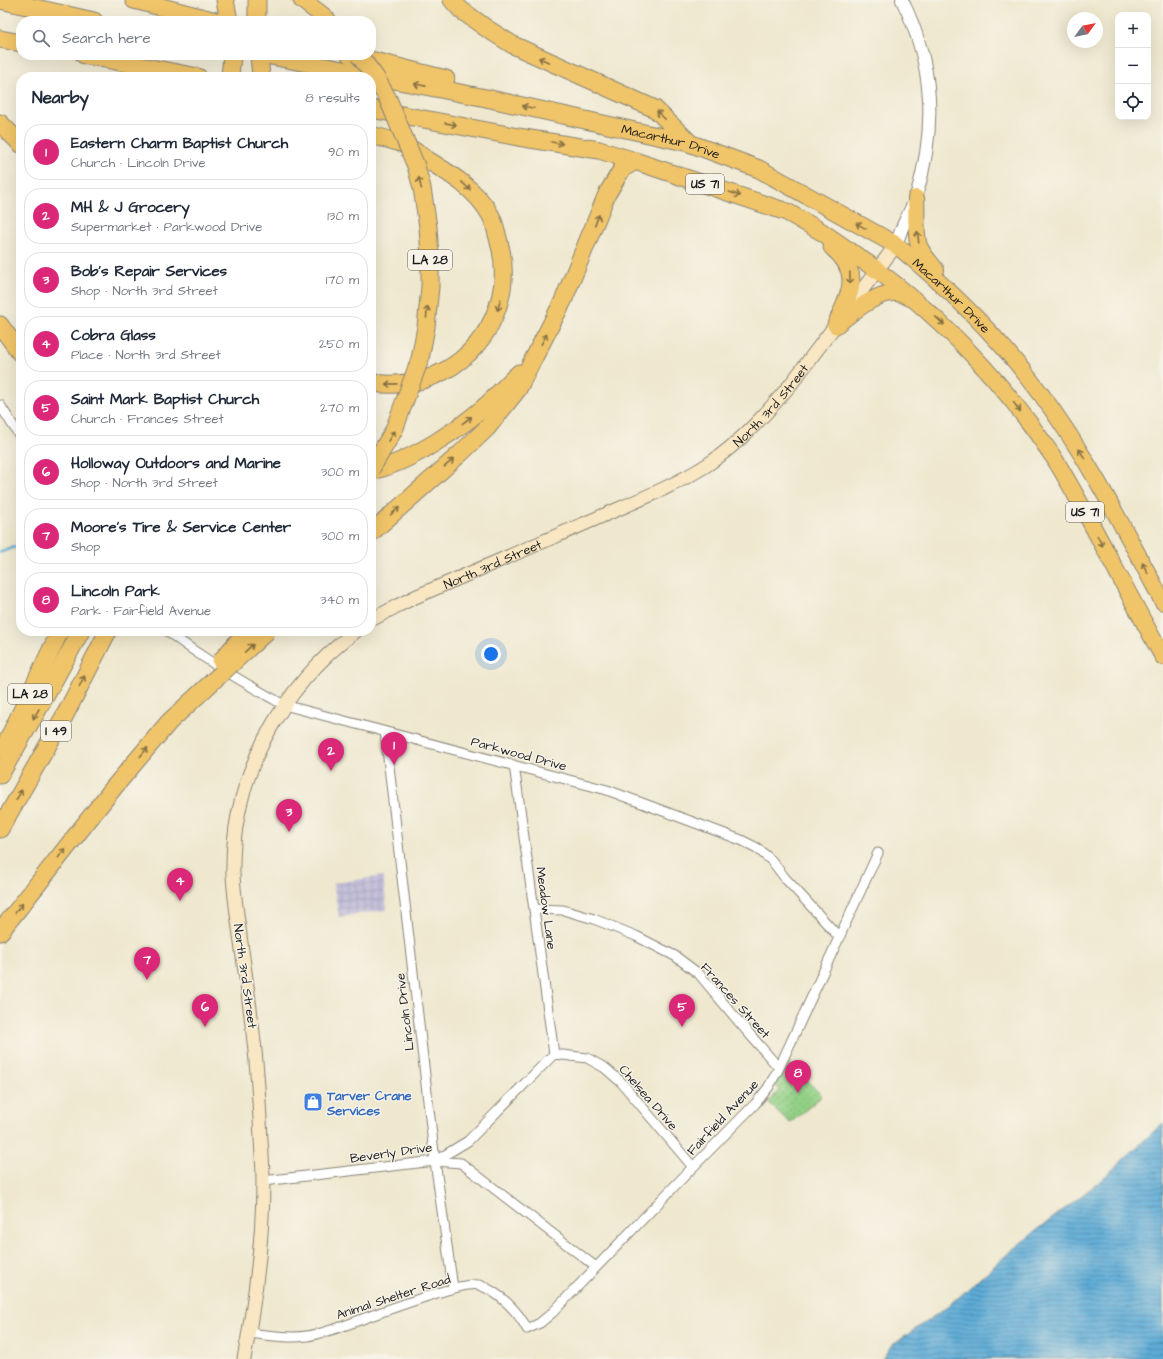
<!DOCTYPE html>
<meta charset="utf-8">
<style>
body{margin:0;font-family:"Architects Daughter",sans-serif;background:#f2f2f3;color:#1f2937}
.controls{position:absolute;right:12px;top:12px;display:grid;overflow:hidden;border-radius:8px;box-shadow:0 4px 16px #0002}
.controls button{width:36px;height:36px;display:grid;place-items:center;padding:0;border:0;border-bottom:1px solid #e0e1e3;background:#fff;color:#1f2937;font:20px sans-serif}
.compass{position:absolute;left:1067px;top:12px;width:36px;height:36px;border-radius:50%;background:#fff;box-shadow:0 4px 16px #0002;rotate:57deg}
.you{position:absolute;left:491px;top:654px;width:14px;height:14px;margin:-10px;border:3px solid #fff;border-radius:50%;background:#1a73e8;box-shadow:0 0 0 6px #1a73e833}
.badge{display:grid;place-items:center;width:26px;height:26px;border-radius:50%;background:#db2777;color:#fff;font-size:13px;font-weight:700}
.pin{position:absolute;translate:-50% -33px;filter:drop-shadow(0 1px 2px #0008)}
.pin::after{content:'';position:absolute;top:21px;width:14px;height:12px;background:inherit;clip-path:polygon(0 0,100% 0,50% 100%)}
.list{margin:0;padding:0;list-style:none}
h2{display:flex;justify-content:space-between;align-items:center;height:52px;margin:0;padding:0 16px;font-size:17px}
h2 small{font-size:13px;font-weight:400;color:#747a83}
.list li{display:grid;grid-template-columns:26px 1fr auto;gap:12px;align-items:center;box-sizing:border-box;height:56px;margin:0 8px 8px;padding:0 8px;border:1px solid #e0e1e3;border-radius:16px}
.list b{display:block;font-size:15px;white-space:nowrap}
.list p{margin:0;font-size:13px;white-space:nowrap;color:#747a83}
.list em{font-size:13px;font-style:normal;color:#747a83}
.icon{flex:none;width:22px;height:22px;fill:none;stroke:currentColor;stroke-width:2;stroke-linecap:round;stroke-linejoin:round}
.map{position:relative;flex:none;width:1163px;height:1359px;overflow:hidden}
.search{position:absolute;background:#fff;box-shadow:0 4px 16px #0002;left:16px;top:16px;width:360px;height:44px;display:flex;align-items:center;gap:10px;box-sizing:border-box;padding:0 14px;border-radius:16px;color:#747a83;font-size:15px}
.panel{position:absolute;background:#fff;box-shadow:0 4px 16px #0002;left:16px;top:72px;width:360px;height:564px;border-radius:16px}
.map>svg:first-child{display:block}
.industrial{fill:url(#industrial-grid)}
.park{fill:url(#park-dots);stroke:#577650}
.water{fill:url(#water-rules);stroke:#3c6379}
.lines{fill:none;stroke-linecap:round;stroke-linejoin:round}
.stream{stroke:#5caad6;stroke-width:3}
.minor-casing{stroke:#868276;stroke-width:11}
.tertiary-casing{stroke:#868276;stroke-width:14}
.secondary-casing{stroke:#868276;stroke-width:15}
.trunk-casing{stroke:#868276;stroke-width:18}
.motorway-casing{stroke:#868276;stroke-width:19}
.minor{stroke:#fff;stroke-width:9}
.tertiary{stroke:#fff;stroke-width:12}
.secondary{stroke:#f9e7c3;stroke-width:13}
.trunk{stroke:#f0c469;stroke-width:16}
.motorway{stroke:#f0c469;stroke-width:17}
.motorway-bridge-casing{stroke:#868276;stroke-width:19;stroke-linecap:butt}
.motorway-bridge{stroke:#f0c469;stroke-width:17}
.oneway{stroke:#867042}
.labels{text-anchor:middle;stroke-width:3;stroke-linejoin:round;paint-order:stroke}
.shield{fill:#f7f3e8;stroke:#5e5c59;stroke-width:1}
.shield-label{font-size:12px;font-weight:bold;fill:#1c1c1c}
.street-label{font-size:13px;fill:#1c1c1c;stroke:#f7f3e8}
.shop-label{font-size:13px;font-weight:bold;fill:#366cbe;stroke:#f7f3e8;text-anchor:start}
</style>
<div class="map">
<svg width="1163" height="1359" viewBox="0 0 1163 1359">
<defs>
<pattern id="industrial-grid" width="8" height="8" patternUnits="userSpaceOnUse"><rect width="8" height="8" fill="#c5c0da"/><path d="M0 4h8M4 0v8" fill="none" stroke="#a9a4ba"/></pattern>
<pattern id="park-dots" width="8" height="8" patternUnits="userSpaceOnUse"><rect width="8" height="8" fill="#92d085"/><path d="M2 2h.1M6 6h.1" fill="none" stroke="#7db272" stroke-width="1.8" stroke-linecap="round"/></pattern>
<pattern id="water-rules" width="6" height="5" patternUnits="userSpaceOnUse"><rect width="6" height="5" fill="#5caad6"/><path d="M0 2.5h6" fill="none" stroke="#4b8aad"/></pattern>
</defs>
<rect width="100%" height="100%" fill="#f7f3e8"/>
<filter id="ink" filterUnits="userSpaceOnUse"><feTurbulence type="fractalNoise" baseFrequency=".025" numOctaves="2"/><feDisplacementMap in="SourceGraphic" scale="8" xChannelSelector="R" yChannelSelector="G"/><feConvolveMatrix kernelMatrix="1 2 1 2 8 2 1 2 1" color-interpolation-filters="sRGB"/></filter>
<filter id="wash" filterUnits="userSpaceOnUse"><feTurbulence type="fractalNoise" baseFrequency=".012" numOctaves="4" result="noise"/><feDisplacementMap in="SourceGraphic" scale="16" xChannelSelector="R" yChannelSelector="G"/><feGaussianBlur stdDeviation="0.9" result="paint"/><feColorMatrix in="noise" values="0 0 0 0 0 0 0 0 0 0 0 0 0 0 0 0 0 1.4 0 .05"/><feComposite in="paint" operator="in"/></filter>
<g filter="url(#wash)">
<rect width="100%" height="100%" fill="#efe8cf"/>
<path class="industrial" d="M383,876l4,34 -48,7 -6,-34z"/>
<path class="park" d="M788,1061l34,35 -32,27 -21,-20 11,-14 -6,-4z"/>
<path class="water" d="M1163,1123v236h-281l9,-13 59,-41 63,-56 86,-67z"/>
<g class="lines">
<path class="stream" d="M0,552l21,-7"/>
</g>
</g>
<g filter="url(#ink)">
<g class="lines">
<g class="minor-casing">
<path id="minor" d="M0,405l21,33
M167,631c36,28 77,52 117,74l323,85 134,50 16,8 15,13 13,17 55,60
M385,732l50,429 18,127
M514,765l40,289
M534,909l29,1 31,9 42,17 39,20 24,18 40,48 40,46
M554,1054l33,4 18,10 16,14 72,85
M435,1161l26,2 135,104
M263,1181l172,-20 33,-20 86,-87
M249,1333c19,2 39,6 58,3 20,-3 39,-11 58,-18 24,-9 48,-17 72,-25 9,-3 33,-10 42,-8 20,7 39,26 48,44l13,-6 13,-11 140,-145 62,-63 13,-16 11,-20 99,-215"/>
</g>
<g class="tertiary-casing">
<path id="tertiary" d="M896,245c3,-9 6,-18 10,-26 3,-7 8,-15 10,-22 21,-70 18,-132 -14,-197"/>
</g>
<g class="secondary-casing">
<g id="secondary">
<path id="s1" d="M371,620l26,-14 18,-9c59,-25 118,-51 178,-77 38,-17 78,-32 114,-55 33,-22 59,-51 84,-81l105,-139"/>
<path d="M244,1359c11,-58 19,-117 19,-177 0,-14 -1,-28 -2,-42 -1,-22 -2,-44 -4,-66 -3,-44 -10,-87 -16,-131 -3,-23 -7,-46 -8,-69 -2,-96 47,-186 123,-243"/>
</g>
</g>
<g class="trunk-casing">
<g id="trunk">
<path d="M916,198c1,13 -1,36 3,48 4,9 11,16 17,24"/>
<path id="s2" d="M896,245c54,44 103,92 145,149 48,65 84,137 122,208"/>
<path d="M877,270c71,53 128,114 177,188 17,27 32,56 47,84 21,39 41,77 62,115"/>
<path d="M836,325c15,-11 40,-33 59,-32 5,0 11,2 15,5"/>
</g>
</g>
<g class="motorway-casing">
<g id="motorway">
<path d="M0,0l94,21"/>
<path d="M134,0l82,21"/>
<path d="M225,0l4,21"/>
<path d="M302,0l20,15 6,6"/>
<path d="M452,0l9,10 25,18 27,17 142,64 34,33"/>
<path d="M257,21v-21"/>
<path d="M0,39l21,4"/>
<path d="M84,55l114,22"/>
<path d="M259,55l2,22"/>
<path id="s3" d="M266,55l220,43 203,45 70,26 137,76"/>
<path d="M350,55l96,24"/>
<path d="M230,77l2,-22"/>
<path d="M371,109l147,28 81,13 36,11 152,51 35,20 55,38"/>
<path d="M0,123l21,21"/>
<path d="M371,135c10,3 22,5 32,9 8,4 16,10 23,15 25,15 51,31 65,57 4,8 6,18 8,26 17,59 -18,121 -77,138 -17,5 -34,5 -51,3"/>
<path d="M832,247c31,26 18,46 4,78"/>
<path d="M0,325l21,29"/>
<path d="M371,471c38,-8 91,-43 120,-70 9,-9 18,-19 28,-28"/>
<path d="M371,533l90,-80 26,-25 31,-39 45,-88 44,-107 15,-25 13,-8"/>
<path d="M3,750l57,-119"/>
<path d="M0,775l40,-69 41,-75"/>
<path d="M0,829l65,-114 43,-84"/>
<path d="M0,932l115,-146 54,-64"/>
</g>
</g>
<use href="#minor" class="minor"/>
<use href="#tertiary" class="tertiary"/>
<use href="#secondary" class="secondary"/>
<use href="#trunk" class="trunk"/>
<use href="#motorway" class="motorway"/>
<g class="motorway-bridge-casing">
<path id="motorway-bridge" d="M359,55l17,23 12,21 28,67 6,22 6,39 2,30v30l-4,40 -6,32 -26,71 -23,39
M221,661l26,-30
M169,722l98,-91"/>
</g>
<use href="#motorway-bridge" class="motorway-bridge"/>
</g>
<defs><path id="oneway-shaft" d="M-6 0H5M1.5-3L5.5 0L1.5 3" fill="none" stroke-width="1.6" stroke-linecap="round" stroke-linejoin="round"/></defs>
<g class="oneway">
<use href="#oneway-shaft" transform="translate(544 60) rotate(-156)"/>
<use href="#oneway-shaft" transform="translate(420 85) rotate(-169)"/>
<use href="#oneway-shaft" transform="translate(528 107) rotate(-168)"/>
<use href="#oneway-shaft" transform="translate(661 115) rotate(-135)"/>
<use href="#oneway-shaft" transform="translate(451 124) rotate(11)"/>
<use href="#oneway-shaft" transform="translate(557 143) rotate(9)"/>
<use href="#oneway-shaft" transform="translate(420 183) rotate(-104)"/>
<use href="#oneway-shaft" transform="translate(466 186) rotate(42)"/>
<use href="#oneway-shaft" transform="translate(735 194) rotate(19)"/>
<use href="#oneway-shaft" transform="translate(597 220) rotate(-68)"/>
<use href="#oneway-shaft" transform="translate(861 226) rotate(-151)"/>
<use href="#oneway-shaft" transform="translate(918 237) rotate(-98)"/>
<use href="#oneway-shaft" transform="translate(850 278) rotate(89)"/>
<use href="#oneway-shaft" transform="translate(499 305) rotate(106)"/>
<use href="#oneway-shaft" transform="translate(427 312) rotate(-84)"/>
<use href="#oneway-shaft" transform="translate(940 321) rotate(43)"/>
<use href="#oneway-shaft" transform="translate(544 339) rotate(-63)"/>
<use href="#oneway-shaft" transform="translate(391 384) rotate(179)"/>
<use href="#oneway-shaft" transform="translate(1017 407) rotate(53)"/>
<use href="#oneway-shaft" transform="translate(467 420) rotate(-37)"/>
<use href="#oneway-shaft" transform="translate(391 436) rotate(-60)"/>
<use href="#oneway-shaft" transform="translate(1082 454) rotate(-122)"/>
<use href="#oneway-shaft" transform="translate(449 463) rotate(-41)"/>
<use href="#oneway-shaft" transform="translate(395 511) rotate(-42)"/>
<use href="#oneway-shaft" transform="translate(1100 541) rotate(62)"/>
<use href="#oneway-shaft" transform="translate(1145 568) rotate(-118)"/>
<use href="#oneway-shaft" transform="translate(249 648) rotate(-43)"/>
<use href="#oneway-shaft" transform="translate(82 681) rotate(-63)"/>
<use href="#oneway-shaft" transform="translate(36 714) rotate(121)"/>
<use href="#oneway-shaft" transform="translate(144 752) rotate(-50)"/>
<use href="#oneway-shaft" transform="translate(19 795) rotate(-60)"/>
<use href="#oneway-shaft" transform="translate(62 853) rotate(-52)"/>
<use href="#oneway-shaft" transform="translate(19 908) rotate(-52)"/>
</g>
</g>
<defs>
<g id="shop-square" transform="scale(1)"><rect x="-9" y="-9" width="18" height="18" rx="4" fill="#3f7fe0" stroke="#f7f3e8"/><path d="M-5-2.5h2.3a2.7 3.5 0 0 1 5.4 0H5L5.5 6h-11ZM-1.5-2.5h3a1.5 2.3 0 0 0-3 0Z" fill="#fff"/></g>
</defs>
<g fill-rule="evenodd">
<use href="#shop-square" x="313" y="1102"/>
</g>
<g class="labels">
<g class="shield">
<rect x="686" y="174" width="38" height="20" rx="3"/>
<rect x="408" y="250" width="44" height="20" rx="3"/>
<rect x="1066" y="502" width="38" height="20" rx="3"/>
<rect x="8" y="684" width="44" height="20" rx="3"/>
<rect x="41" y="721" width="30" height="20" rx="3"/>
</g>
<g class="shield-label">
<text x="705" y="188">US 71</text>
<text x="430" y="264">LA 28</text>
<text x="1085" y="516">US 71</text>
<text x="30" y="698">LA 28</text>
<text x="56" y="735">I 49</text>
</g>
<g class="street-label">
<text dy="5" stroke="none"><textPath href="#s3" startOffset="414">Macarthur Drive</textPath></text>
<text dy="5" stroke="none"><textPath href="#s2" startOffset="75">Macarthur Drive</textPath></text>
<text dy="5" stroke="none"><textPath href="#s1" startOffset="458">North 3rd Street</textPath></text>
<text dy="5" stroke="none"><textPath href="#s1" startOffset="134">North 3rd Street</textPath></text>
<text transform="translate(519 753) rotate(15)" y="5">Parkwood Drive</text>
<text transform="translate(547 908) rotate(82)" y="5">Meadow Lane</text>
<text transform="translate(246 976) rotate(82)" y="5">North 3rd Street</text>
<text transform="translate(736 1000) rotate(48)" y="5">Frances Street</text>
<text transform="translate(404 1012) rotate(-97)" y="5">Lincoln Drive</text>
<text transform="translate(649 1097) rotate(49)" y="5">Chelsea Drive</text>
<text transform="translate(722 1117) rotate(-47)" y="5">Fairfield Avenue</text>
<text transform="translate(391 1152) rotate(-8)" y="5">Beverly Drive</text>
<text transform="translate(393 1296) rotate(-18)" y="5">Animal Shelter Road</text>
</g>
<g class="shop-label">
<text x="327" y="1100">Tarver Crane<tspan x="327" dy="15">Services</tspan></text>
</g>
</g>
</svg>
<div class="controls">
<button>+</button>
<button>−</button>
<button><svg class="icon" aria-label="locate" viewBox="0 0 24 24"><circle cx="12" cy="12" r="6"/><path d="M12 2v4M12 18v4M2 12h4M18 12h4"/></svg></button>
</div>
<svg class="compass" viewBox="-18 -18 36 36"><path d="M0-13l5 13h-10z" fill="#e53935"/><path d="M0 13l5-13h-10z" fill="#747a83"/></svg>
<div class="you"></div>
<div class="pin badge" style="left:394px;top:765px">1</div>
<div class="pin badge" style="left:331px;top:771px">2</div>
<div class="pin badge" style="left:289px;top:832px">3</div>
<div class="pin badge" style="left:180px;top:901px">4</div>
<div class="pin badge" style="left:682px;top:1027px">5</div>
<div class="pin badge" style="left:205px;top:1027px">6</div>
<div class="pin badge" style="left:147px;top:980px">7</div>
<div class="pin badge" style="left:798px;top:1093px">8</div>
<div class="search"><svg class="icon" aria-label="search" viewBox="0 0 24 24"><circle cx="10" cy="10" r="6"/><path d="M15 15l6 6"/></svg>Search here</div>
<section class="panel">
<h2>Nearby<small>8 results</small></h2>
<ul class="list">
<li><span class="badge">1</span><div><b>Eastern Charm Baptist Church</b><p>Church · Lincoln Drive</p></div><em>90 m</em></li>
<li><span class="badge">2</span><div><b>MH &amp; J Grocery</b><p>Supermarket · Parkwood Drive</p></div><em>130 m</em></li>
<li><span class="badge">3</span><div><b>Bob's Repair Services</b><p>Shop · North 3rd Street</p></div><em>170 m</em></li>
<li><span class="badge">4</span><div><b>Cobra Glass</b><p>Place · North 3rd Street</p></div><em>250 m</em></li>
<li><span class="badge">5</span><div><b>Saint Mark Baptist Church</b><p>Church · Frances Street</p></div><em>270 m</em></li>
<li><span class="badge">6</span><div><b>Holloway Outdoors and Marine</b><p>Shop · North 3rd Street</p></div><em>300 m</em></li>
<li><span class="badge">7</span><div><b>Moore's Tire &amp; Service Center</b><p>Shop</p></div><em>300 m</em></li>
<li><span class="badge">8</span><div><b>Lincoln Park</b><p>Park · Fairfield Avenue</p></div><em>340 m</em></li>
</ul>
</section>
</div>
